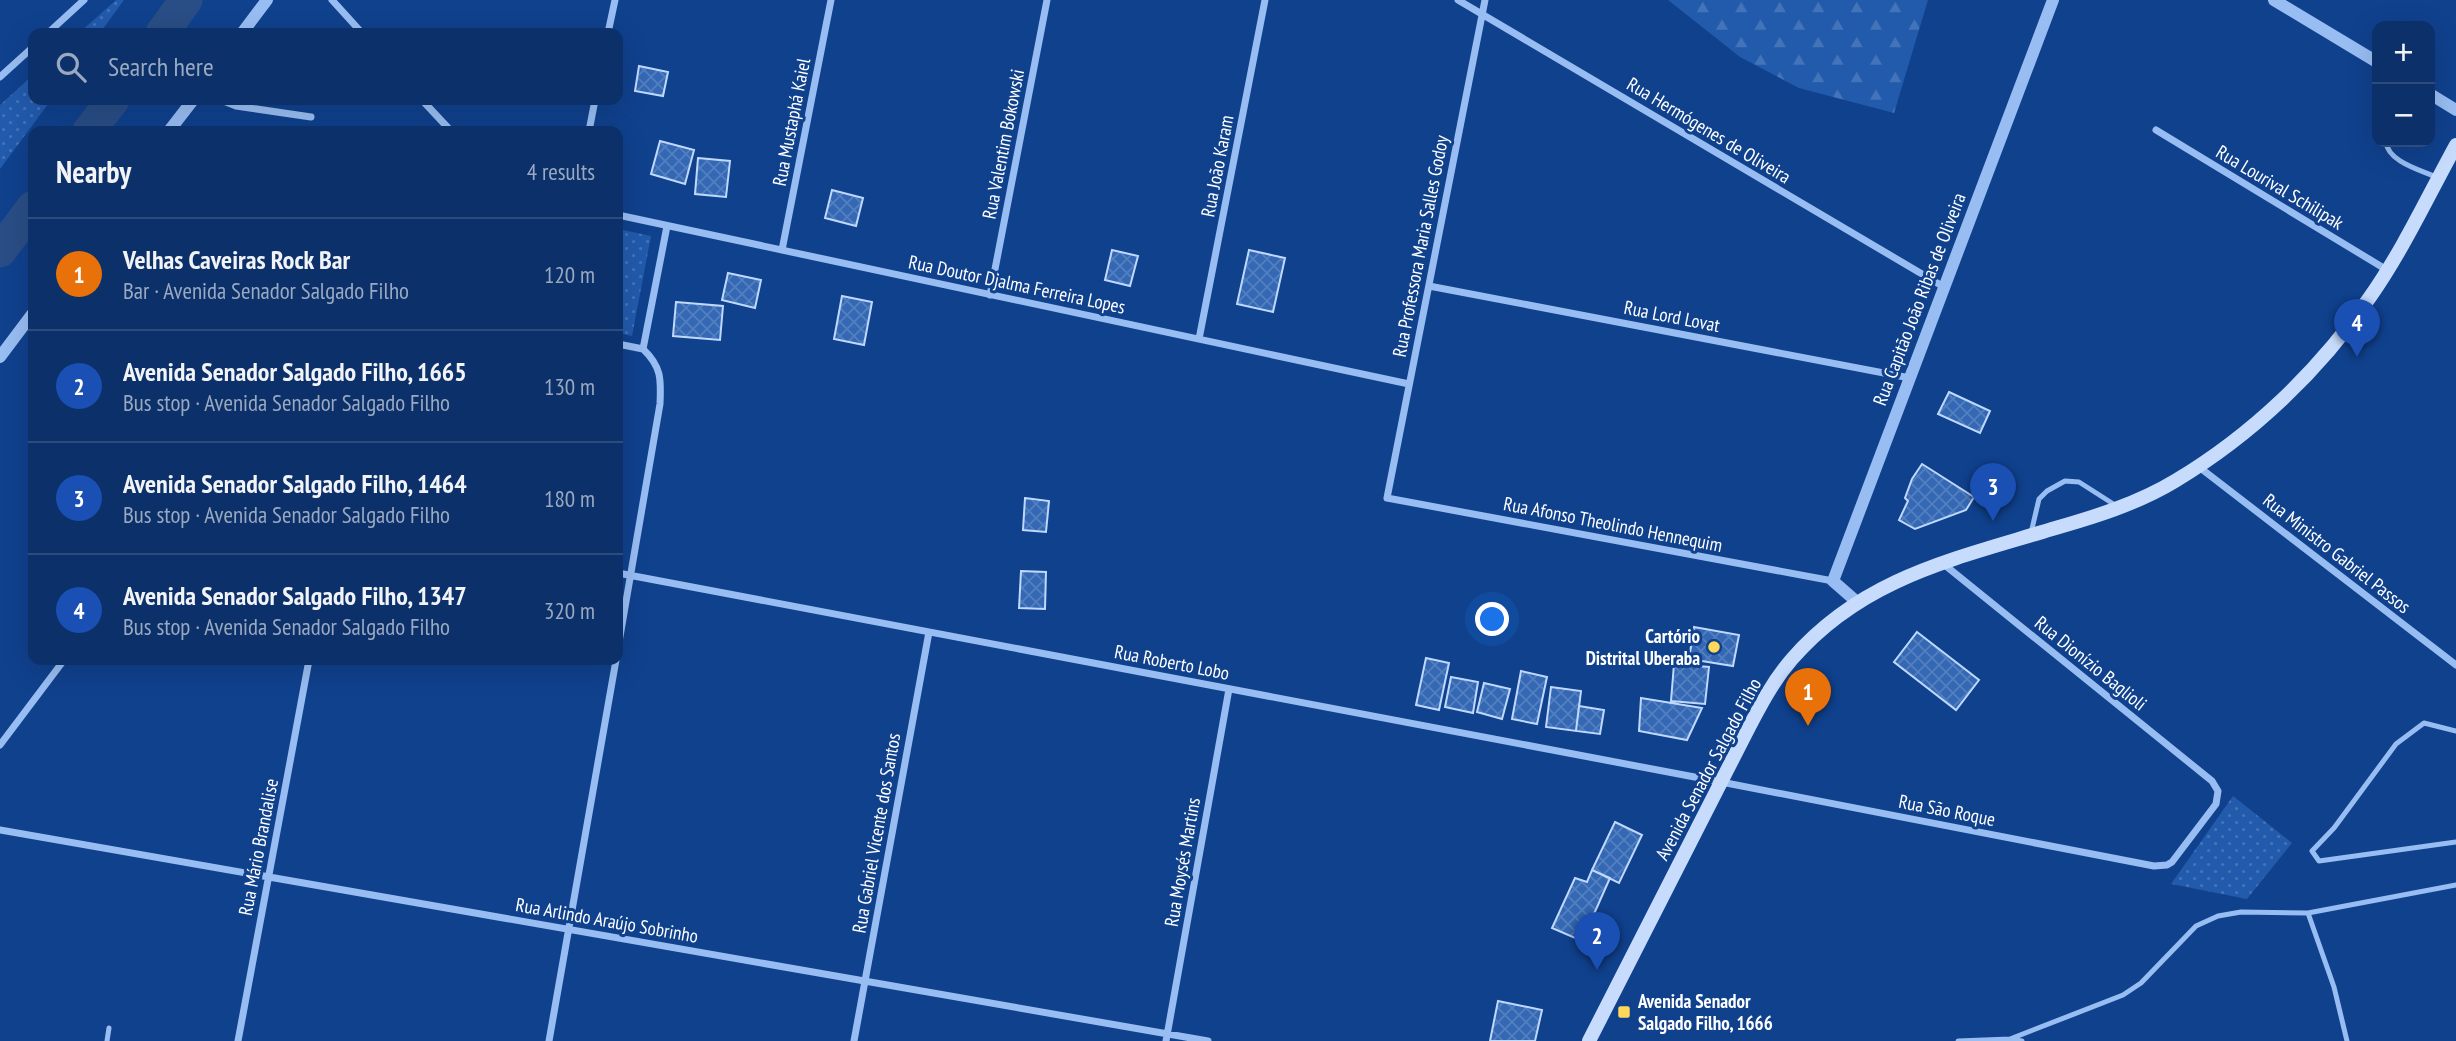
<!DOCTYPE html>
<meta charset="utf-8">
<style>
body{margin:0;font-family:"PT Sans Narrow",sans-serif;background:#1a3d72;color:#f1f3f6}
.controls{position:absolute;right:21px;top:21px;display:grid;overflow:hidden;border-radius:14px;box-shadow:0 7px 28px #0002}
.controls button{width:63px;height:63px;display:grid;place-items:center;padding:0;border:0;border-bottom:2px solid #2c4c7e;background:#0c316a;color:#f1f3f6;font:35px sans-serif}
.you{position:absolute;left:1493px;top:620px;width:24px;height:24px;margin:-18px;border:5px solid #fff;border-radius:50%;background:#1a73e8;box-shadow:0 0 0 10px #1a73e833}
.badge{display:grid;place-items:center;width:46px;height:46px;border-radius:50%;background:#8abfa5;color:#fff;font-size:23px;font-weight:700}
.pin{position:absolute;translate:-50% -58px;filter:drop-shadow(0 2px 4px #0008)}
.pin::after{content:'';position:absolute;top:37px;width:24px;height:21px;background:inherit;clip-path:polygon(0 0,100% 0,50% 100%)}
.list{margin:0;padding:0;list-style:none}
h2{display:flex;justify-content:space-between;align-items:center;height:91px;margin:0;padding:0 28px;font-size:30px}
h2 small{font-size:23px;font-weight:400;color:#9aa9c1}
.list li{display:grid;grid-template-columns:46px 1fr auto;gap:21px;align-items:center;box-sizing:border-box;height:112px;padding:0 28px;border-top:2px solid #2c4c7e}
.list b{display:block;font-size:26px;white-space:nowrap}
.list p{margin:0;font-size:23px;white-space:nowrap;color:#9aa9c1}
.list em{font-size:23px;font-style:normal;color:#9aa9c1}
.icon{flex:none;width:38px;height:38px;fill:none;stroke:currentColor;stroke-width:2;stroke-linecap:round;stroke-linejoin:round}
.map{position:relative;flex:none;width:2456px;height:1041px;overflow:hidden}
.search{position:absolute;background:#0c316a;box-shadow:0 7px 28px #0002;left:28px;top:28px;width:595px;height:77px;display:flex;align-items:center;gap:18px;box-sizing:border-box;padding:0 24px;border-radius:14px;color:#9aa9c1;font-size:26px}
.panel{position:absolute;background:#0c316a;box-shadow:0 7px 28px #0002;left:28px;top:126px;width:595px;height:539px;border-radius:14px}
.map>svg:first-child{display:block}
.forest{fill:url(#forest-firs)}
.park{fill:url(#park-dots)}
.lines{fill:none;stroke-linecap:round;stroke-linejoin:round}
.river{stroke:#294d85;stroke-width:33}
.building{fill:url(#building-cross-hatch);stroke:#bfd8fd;stroke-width:2}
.service{stroke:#98bdf2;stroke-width:5}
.minor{stroke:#98bdf2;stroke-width:7}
.tertiary{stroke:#98bdf2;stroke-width:12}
.secondary{stroke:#c7dcfc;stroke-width:14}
.poi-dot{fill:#ffd759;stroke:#10418d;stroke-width:2.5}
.labels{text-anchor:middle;stroke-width:6;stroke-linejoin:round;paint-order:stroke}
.street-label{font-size:19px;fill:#fff;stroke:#10418d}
.poi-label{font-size:19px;font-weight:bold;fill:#fff;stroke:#10418d;text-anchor:end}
</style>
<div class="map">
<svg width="2456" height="1041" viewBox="0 0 2456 1041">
<defs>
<pattern id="forest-firs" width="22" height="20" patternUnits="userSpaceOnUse" patternTransform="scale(1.75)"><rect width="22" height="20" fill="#225aac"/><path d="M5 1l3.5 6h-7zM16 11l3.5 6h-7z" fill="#4373b8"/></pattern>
<pattern id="park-dots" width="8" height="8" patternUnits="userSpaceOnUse" patternTransform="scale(1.75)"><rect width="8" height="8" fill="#225aac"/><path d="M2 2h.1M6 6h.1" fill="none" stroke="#4373b8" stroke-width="1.8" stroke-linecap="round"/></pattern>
<pattern id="building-cross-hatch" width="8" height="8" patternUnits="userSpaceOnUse" patternTransform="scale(1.75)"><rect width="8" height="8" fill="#3468b4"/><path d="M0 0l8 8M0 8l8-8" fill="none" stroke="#527fbf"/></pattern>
</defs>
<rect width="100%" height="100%" fill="#10418d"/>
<path class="forest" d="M1668,0h260l-34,113 -95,-25 -59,-31z"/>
<path class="park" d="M116,0h8l-24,33h-21z
M33,75v25h18l-51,69v-64z
M618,229l33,7 -19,100 -14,-3z
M2233,796l59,47 -45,56 -76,-15z"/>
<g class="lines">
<path class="river" d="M162,33l24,-33
M89,131l24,-31
M0,251l33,-44"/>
</g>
<path class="building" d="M639,66l29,6 -5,24 -28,-5z
M660,141l34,9 -9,34 -34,-10z
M698,158l32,3 -4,36 -31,-3z
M832,190l31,8 -7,28 -31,-8z
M1112,250l26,6 -8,30 -25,-6z
M1249,250l36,8 -12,54 -36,-8z
M728,273l33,7 -6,28 -33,-8z
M842,296l30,6 -8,43 -30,-6z
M676,302l47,4 -3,34 -47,-4z
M1949,392l41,19 -10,22 -42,-19z
M1922,464l52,33 -8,13 -51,19 -16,-9 9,-19 -3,-3 7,-19z
M1025,498l24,3 -3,31 -23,-2z
M1021,571l25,1 -1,37 -26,-1z
M1694,627l45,8 -6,31 -44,-7z
M1917,632l62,48 -23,30 -62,-48z
M1426,658l23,5 -10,47 -23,-5z
M1674,664l35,3 -4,37 -34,-3z
M1521,671l26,6 -10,47 -25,-5z
M1451,677l27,5 -5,31 -28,-6z
M1484,683l26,6 -8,30 -25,-7z
M1551,687l30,4 -5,40 -30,-4z
M1641,698l61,10 -15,32 -48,-9z
M1579,706l25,4 -4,24 -24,-3z
M1615,822l27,13 -23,48 -27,-13z
M1592,870l18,8 -28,63 -30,-13 23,-50 12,4z
M1498,1001l44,9 -7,31h-45z"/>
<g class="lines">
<path class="service" d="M2386,142c2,20 35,28 52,36
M2031,533l8,-34 8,-8 18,-10 14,1 36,23
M2456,731l-32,-8 -28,21 -62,84 -22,23 7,10 137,-19
M2308,913l26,74 13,54
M2010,1039l113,-44 18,-12 55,-57 22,-10 23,-4 67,1 148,-28
M107,1041l2,-13
M1958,1041l52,-2 12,2"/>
<path class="minor" d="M332,0l30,33
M1458,0l486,287
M1485,0l-98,498 446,83
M48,33l36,-33
M608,33l7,-33
M0,77l33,-30
M221,100l15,6 75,11
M422,100l29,31
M2156,130l231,140
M589,131l6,-31
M618,215l791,169
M782,250l49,-250
M1429,286l481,92
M990,295l57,-295
M1199,339l66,-339
M618,344l25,5
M2199,467l257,198
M618,573l1103,209 433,84 13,-1 5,-3 44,-58 2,-13 -6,-10 -271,-219
M618,648l42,-244c1,-24 2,-37 -17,-55l24,-123
M0,745l64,-85
M0,830l1208,211
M238,1041l71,-381
M549,1041l67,-381
M854,1041l75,-409
M1166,1041l63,-352"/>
<path class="tertiary" d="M2274,0l103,62
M242,33l25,-33
M2430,94l26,16
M169,131l24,-31
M0,357l33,-44
M1857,602l-24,-21 220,-581"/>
<path class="secondary" d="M1589,1041l158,-310c13,-25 26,-50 45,-72 70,-81 162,-100 260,-130 42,-12 85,-25 123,-48 77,-46 144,-110 195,-184 33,-47 58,-101 86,-152"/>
</g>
<g class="poi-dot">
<circle cx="1714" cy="647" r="7"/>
<rect x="1617" y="1005" width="14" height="14" rx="3.5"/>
</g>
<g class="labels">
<g class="street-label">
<text transform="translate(791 122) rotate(-79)" y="7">Rua Mustaphá Kaiel</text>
<text transform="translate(1709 130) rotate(31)" y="7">Rua Hermógenes de Oliveira</text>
<text transform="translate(1003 144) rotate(-79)" y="7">Rua Valentim Bokowski</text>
<text transform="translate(1217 166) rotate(-79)" y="7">Rua João Karam</text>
<text transform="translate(2280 187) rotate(31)" y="7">Rua Lourival Schilipak</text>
<text transform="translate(1420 246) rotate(-79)" y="7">Rua Professora Maria Salles Godoy</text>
<text transform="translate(1017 284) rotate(12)" y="7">Rua Doutor Djalma Ferreira Lopes</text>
<text transform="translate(1919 299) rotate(-69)" y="7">Rua Capitão João Ribas de Oliveira</text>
<text transform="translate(1672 316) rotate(11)" y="7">Rua Lord Lovat</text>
<text transform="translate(1613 524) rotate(11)" y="7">Rua Afonso Theolindo Hennequim</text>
<text transform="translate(2337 553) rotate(38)" y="7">Rua Ministro Gabriel Passos</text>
<text transform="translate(1172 662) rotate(11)" y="7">Rua Roberto Lobo</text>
<text transform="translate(2091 663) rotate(39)" y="7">Rua Dionízio Baglioli</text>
<text transform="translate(1708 769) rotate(-62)" y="7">Avenida Senador Salgado Filho</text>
<text transform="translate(1947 810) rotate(11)" y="7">Rua São Roque</text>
<text transform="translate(876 833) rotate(-80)" y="7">Rua Gabriel Vicente dos Santos</text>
<text transform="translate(258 847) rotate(-79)" y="7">Rua Mário Brandalise</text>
<text transform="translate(1182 862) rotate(-80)" y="7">Rua Moysés Martins</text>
<text transform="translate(607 920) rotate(10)" y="7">Rua Arlindo Araújo Sobrinho</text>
</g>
<g class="poi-label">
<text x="1700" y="643">Cartório<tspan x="1700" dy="22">Distrital Uberaba</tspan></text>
<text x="1638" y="1008" text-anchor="start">Avenida Senador<tspan x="1638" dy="22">Salgado Filho, 1666</tspan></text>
</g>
</g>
</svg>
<div class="controls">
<button>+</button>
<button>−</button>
</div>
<div class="you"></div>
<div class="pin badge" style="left:1808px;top:726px;background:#e8710a">1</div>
<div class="pin badge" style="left:1597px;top:970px;background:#1a4fb4">2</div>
<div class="pin badge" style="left:1993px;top:521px;background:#1a4fb4">3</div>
<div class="pin badge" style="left:2357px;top:357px;background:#1a4fb4">4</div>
<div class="search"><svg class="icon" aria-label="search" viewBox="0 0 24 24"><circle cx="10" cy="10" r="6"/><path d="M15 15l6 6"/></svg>Search here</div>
<section class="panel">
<h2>Nearby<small>4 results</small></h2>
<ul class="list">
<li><span class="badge" style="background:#e8710a">1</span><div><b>Velhas Caveiras Rock Bar</b><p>Bar · Avenida Senador Salgado Filho</p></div><em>120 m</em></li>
<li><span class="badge" style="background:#1a4fb4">2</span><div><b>Avenida Senador Salgado Filho, 1665</b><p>Bus stop · Avenida Senador Salgado Filho</p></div><em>130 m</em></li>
<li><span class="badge" style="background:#1a4fb4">3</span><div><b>Avenida Senador Salgado Filho, 1464</b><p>Bus stop · Avenida Senador Salgado Filho</p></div><em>180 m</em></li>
<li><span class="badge" style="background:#1a4fb4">4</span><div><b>Avenida Senador Salgado Filho, 1347</b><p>Bus stop · Avenida Senador Salgado Filho</p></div><em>320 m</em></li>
</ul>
</section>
</div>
